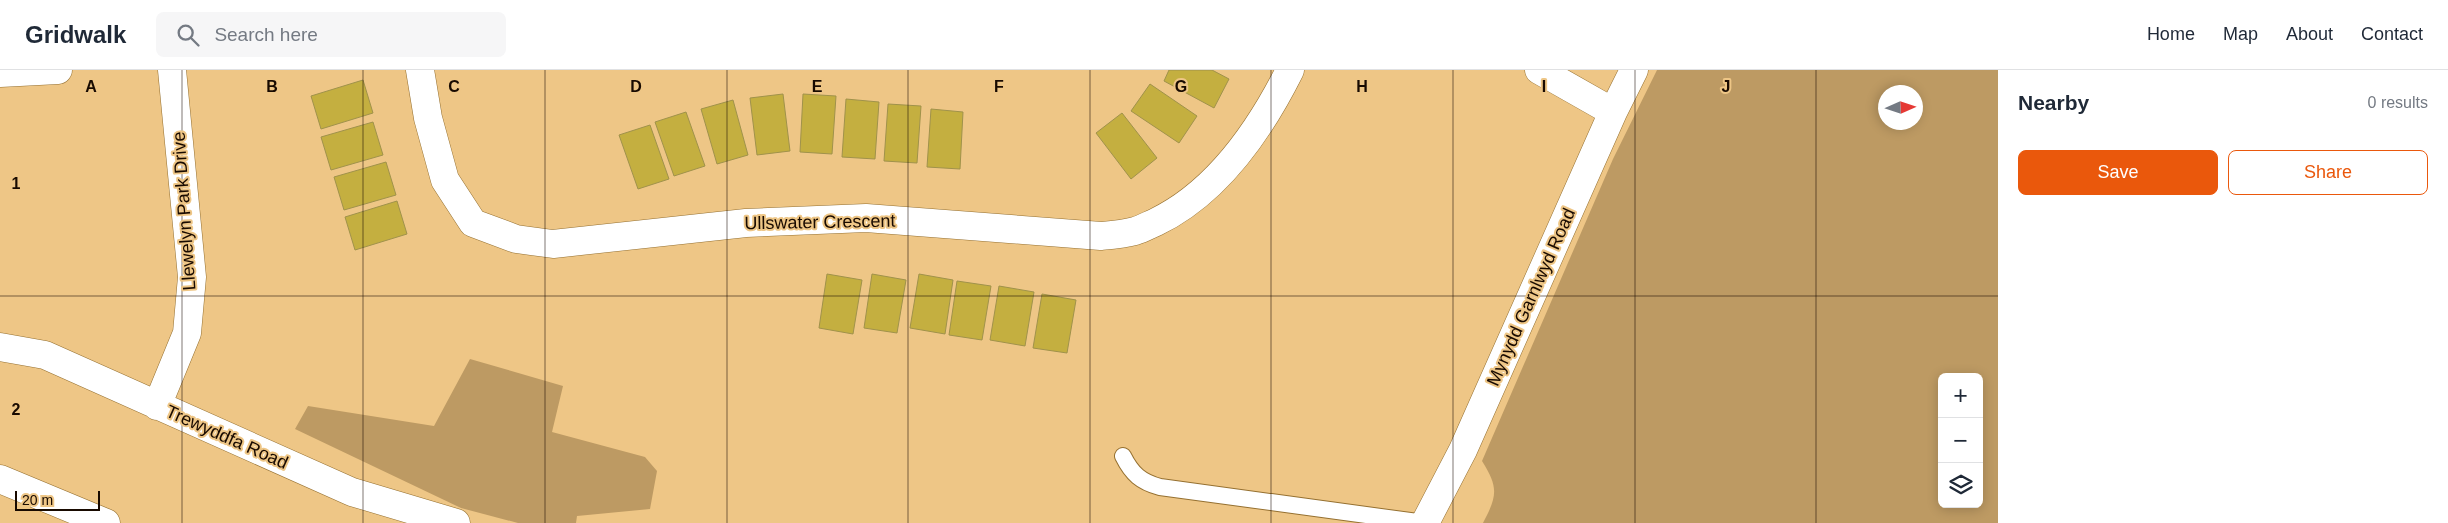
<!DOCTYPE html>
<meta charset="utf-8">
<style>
body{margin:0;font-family:Arial,sans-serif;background:#f6f6f7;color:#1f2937}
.controls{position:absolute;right:15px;bottom:15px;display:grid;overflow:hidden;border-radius:8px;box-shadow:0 2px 12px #0003}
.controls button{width:45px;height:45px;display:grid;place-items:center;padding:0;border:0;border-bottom:1px solid #e0e1e3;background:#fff;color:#1f2937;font:25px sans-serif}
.compass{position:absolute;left:1878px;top:15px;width:45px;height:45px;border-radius:50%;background:#fff;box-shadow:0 2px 12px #0003;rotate:87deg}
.scale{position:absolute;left:15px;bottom:12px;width:85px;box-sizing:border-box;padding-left:5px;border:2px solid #180a00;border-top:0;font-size:14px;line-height:18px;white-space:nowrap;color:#180a00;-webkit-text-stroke:4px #eec686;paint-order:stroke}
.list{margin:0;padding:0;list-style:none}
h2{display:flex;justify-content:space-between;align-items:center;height:65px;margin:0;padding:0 20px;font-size:21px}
h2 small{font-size:16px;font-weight:400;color:#747a83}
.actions{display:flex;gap:10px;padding:15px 20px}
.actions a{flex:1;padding:11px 0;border:1px solid #ea580c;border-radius:8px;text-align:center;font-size:18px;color:#ea580c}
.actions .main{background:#ea580c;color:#fff}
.icon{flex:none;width:28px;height:28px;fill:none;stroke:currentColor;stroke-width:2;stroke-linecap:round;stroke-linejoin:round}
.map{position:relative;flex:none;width:1998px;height:453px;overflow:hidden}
header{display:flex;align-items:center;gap:30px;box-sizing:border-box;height:70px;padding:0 25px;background:#fff;border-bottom:1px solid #e0e1e3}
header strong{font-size:24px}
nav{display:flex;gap:28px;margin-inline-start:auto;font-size:18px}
.search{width:350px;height:45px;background:#f6f6f7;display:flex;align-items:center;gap:12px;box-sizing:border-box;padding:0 18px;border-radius:8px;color:#747a83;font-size:19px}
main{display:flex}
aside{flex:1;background:#fff}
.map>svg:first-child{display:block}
.green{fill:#bd9a63;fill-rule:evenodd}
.building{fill:#c4af40;stroke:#a0924b}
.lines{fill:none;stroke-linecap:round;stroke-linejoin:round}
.lane-casing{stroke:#957030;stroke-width:18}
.street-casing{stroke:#957030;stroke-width:29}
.lane{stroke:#fff;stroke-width:16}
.street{stroke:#fff;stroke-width:28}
.grid{fill:none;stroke:#180a00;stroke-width:1;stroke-opacity:0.55}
.labels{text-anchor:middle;stroke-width:4;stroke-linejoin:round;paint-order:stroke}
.street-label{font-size:18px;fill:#180a00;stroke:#eec686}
.grid-label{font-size:16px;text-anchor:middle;font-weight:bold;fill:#180a00;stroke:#eec686;stroke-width:4;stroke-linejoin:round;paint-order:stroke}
</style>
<header>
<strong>Gridwalk</strong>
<div class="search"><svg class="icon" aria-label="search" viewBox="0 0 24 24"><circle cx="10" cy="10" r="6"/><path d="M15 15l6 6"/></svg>Search here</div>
<nav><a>Home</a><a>Map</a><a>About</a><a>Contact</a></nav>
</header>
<main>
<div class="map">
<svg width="1998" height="453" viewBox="0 0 1998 453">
<rect width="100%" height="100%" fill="#eec686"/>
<path class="green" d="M1657,0h341v453h-515c14,-27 16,-35 -1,-62l131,-302zM1916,22v30h-30v-30zM1942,307h37v127h-37z
M470,289l93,27 -11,46 93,25 12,14 -7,38 -73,7 -1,7h-58l-57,-15 -166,-79 13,-23 126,20z"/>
<path class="building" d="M1169,0h43l17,9 -15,29 -50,-27z
M363,10l10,33 -52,16 -10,-33z
M1150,14l47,32 -18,27 -48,-32z
M783,24l7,57 -33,4 -7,-57z
M803,24l33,2 -4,58 -32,-2z
M846,29l33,3 -4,57 -33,-2z
M733,30l15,55 -31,9 -16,-55z
M888,34l33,2 -4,57 -33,-2z
M931,39l32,3 -3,57 -33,-2z
M686,42l19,54 -31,10 -19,-54z
M1122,43l35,45 -26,21 -35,-46z
M373,52l10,33 -52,15 -10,-33z
M650,55l19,54 -31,10 -19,-54z
M386,92l10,33 -52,15 -10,-33z
M397,131l10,33 -52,16 -10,-33z
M827,204l35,6 -9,54 -34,-6z
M872,204l34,6 -9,53 -33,-5z
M919,204l34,6 -8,54 -35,-6z
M957,211l34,5 -9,54 -33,-5z
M999,216l35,6 -9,54 -35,-6z
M1042,224l34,6 -9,53 -34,-5z"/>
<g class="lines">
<g class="lane-casing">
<path id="lane" d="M1123,386c9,18 18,26 37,31l265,36"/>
</g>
<g class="street-casing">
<path id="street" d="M420,0l8,48 17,62 28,43 43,16 37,5 193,-21 120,-5 235,18c11,-1 23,-2 34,-5 7,-2 14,-6 21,-9 62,-30 104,-92 134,-152
M1539,0l74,42
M0,3l58,-3
M0,277l45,8 307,137 104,31
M157,336l30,-73 5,-56 -20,-207
M0,409l106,44
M1425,453l38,-73 150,-338 21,-42"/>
</g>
<use href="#lane" class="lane"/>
<use href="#street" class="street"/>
</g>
<path class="grid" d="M182,0v453M363,0v453M545,0v453M727,0v453M908,0v453M1090,0v453M1271,0v453M1453,0v453M1635,0v453M1816,0v453M0,226h1998"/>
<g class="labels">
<g class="street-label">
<text transform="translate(184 141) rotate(-94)" y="6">Llewelyn Park Drive</text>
<text transform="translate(820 152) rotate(-1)" y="6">Ullswater Crescent</text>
<text transform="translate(1531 227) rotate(-66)" y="6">Mynydd Garnlwyd Road</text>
<text transform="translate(227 367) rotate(24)" y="6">Trewyddfa Road</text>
</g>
</g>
<g class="grid-label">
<text x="91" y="22">A</text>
<text x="272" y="22">B</text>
<text x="454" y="22">C</text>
<text x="636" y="22">D</text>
<text x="817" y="22">E</text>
<text x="999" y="22">F</text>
<text x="1181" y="22">G</text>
<text x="1362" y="22">H</text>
<text x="1544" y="22">I</text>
<text x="1726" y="22">J</text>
<text x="16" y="119">1</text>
<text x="16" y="345">2</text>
</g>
</svg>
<div class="controls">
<button>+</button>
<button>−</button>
<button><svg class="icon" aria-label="layers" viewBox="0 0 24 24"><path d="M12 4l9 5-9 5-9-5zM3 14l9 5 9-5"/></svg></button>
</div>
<svg class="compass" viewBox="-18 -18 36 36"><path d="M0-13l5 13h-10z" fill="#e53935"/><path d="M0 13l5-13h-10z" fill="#747a83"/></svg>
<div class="scale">20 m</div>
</div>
<aside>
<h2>Nearby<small>0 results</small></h2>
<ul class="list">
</ul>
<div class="actions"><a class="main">Save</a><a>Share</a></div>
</aside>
</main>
